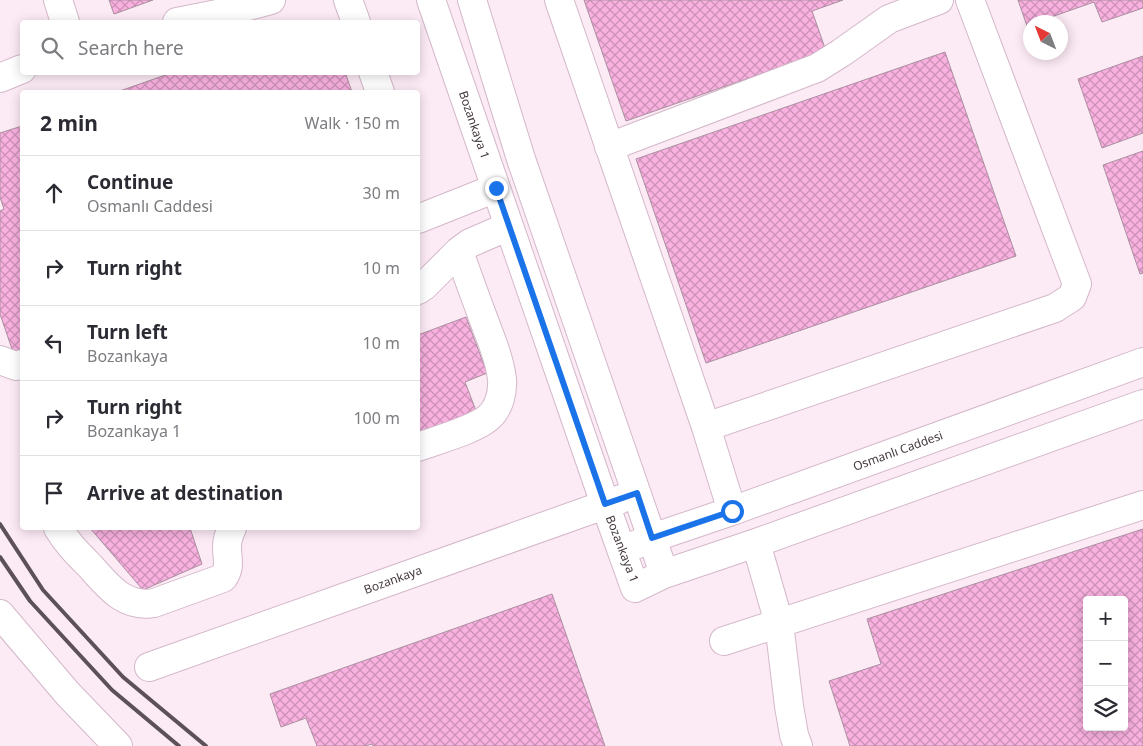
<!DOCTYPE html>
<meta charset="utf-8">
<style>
body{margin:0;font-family:"Noto Sans",sans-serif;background:#f7f7f7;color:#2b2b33}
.controls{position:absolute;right:15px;bottom:15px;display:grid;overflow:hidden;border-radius:5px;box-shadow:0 2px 12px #0003}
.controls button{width:45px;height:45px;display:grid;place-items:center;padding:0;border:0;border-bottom:1px solid #e1e1e2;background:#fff;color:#2b2b33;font:25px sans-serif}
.compass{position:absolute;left:1023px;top:15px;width:45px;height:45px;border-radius:50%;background:#fff;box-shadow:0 2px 12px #0003;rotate:318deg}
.stop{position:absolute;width:15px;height:15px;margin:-11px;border:4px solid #1a73e8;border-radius:50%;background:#fff}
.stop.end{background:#1a73e8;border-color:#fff;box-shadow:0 1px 5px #0008}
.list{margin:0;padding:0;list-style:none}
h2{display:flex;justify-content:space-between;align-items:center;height:65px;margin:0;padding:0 20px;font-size:21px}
h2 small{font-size:16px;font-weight:400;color:#7c7c81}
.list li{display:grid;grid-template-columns:32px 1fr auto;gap:15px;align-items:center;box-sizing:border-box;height:75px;padding:0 20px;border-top:1px solid #e1e1e2}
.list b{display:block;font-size:19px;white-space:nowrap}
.list p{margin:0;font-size:16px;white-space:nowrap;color:#7c7c81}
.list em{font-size:16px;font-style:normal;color:#7c7c81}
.icon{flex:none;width:28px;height:28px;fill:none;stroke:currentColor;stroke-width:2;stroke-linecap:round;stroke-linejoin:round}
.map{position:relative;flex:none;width:1143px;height:746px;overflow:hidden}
.search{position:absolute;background:#fff;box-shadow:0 2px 12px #0003;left:20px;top:20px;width:400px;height:55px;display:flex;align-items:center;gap:12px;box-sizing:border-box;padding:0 18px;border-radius:5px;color:#7c7c81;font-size:19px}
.panel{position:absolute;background:#fff;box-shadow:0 2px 12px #0003;left:20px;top:90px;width:400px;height:440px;border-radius:5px}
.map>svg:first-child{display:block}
.building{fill:url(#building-cross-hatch);stroke:#aa8fa0;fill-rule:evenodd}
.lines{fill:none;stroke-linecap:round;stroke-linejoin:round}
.minor-casing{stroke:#d4b8ca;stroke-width:30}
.minor{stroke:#fff;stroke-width:28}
.rail{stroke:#5d5158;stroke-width:4}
.route{stroke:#1a73e8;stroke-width:6}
.labels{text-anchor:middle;stroke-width:5;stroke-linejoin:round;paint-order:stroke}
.street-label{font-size:12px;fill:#43373e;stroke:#fff}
</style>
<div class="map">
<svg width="1143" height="746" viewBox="0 0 1143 746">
<defs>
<pattern id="building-cross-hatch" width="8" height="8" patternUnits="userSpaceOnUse" patternTransform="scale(1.25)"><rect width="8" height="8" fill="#f9b1e0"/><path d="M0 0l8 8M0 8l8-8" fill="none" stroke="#cb91b7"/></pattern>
</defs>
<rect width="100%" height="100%" fill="#fceaf5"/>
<path class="building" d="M109,0h44l-39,14z
M584,0h259l-31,11 14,40 -200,70z
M1018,0h125v8l-41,14 -8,-20 -57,20h-7v3l-3,1z
M945,52l71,204 -310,107 -70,-204z
M1143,56v77l-41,15 -24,-69z
M174,72h171l7,20h-235z
M22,126v223l-9,3 -13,-38v-103l4,-2 -4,-12v-64z
M1143,151v122l-3,1 -37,-109z
M466,317l21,56 -22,9 13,34 -60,20v-101z
M90,528h100l12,36 -59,26z
M1143,529v217h-293l-21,-65 52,-17 -14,-45zM1087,600h37v127h-37z
M552,594l53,152h-232l-1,-2 -7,2h-48l-11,-28 -25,9 -11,-33z"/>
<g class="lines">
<g class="minor-casing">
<path id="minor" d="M58,0l7,22
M348,0l8,22
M431,0l174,504 30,84 29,-14 92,-31 387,-139
M472,0l49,159 131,379 12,36
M559,0l147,427 26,84
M177,22l45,-9 49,-13
M373,72l7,20
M0,78l22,-9
M609,147l208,-79 24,-15 48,-34 50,-19
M418,219l78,-31
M418,290l6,-4 35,-35 11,-8 39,-17
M0,360l16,6 6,-2
M706,427l349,-119 17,-11 5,-13 -107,-284
M418,447c18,-7 57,-17 71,-30 10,-9 14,-24 13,-38 -2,-17 -8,-33 -14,-48 -10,-27 -20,-53 -29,-80
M58,528c9,15 19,25 32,38 18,20 34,42 64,37l69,-25c8,-11 4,-18 4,-31 0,-7 2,-13 5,-19
M756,543l23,80 10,83 5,29 4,11
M635,545l17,-7 80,-27 411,-149
M0,614l68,80 50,52
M724,641l419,-136
M149,667l472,-168"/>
</g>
<use href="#minor" class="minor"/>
<path class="rail" d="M0,524l43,66 80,87 83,69
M0,557l30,44 82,89 67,56"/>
</g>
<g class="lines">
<path class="route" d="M496,188l109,316 32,-11 15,45 80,-27"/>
</g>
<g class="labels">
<g class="street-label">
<text transform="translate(474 125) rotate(71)" y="4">Bozankaya 1</text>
<text transform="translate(898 451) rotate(-20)" y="4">Osmanlı Caddesi</text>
<text transform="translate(622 549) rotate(69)" y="4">Bozankaya 1</text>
<text transform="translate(393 580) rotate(-20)" y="4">Bozankaya</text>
</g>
</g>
</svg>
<div class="controls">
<button>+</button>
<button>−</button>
<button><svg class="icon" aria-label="layers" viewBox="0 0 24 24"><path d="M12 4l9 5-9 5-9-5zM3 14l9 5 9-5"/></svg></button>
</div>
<svg class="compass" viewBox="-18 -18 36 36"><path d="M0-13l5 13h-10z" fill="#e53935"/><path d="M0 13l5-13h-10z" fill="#7c7c81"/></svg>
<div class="stop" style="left:732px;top:511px"></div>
<div class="stop end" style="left:496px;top:188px"></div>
<div class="search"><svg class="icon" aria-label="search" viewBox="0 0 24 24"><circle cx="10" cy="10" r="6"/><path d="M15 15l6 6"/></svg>Search here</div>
<section class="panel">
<h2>2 min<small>Walk · 150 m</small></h2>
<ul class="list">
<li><svg class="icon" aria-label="ahead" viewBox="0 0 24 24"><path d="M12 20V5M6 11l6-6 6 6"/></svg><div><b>Continue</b><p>Osmanlı Caddesi</p></div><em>30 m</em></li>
<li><svg class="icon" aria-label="right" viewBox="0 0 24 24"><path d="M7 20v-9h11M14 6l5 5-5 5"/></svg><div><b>Turn right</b></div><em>10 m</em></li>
<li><svg class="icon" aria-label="left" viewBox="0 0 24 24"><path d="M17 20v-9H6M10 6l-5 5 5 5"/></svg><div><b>Turn left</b><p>Bozankaya</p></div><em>10 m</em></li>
<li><svg class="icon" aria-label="right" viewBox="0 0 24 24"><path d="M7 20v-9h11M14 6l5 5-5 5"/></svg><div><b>Turn right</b><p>Bozankaya 1</p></div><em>100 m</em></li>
<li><svg class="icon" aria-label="arrive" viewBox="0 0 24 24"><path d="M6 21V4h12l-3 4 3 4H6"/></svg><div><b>Arrive at destination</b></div></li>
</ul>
</section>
</div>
